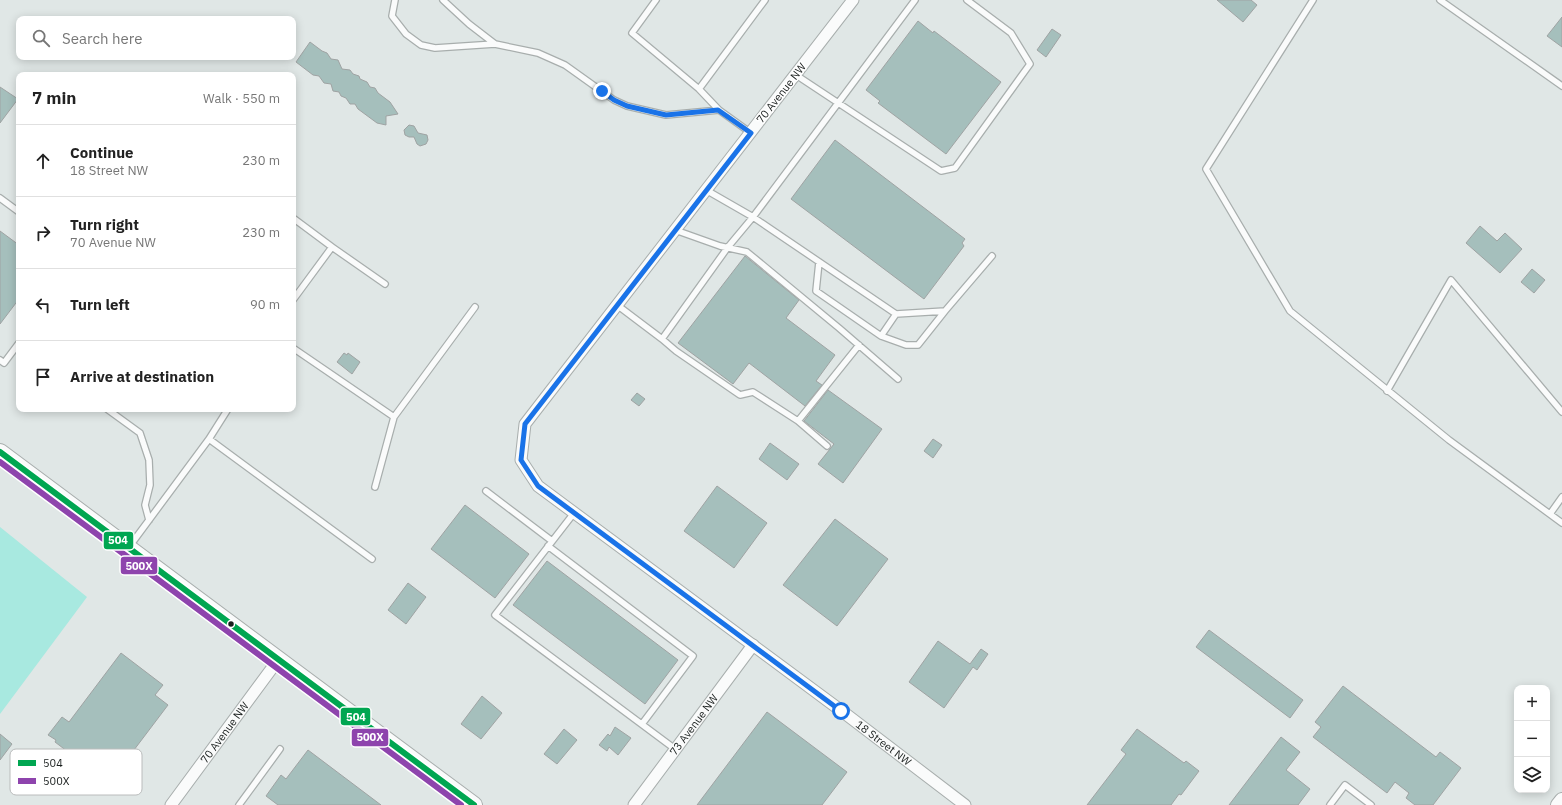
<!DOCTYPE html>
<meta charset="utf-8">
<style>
body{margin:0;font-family:"IBM Plex Sans",sans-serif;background:#f2f2f2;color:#222}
.controls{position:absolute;right:12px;bottom:12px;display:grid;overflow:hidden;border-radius:8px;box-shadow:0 2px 10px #0003}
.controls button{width:36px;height:36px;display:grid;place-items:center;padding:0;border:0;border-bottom:1px solid #e0e0e0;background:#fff;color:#222;font:20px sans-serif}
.stop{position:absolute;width:12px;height:12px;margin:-9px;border:3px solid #1a73e8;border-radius:50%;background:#fff}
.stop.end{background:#1a73e8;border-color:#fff;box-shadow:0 1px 4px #0008}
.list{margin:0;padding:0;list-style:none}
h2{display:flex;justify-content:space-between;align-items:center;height:52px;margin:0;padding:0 16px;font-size:17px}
h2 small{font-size:13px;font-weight:400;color:#767676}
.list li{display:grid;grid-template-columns:26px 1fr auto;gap:12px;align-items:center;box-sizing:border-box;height:72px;padding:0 16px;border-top:1px solid #e0e0e0}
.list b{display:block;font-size:15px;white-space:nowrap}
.list p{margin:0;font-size:13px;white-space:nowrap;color:#767676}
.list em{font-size:13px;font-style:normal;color:#767676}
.icon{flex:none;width:22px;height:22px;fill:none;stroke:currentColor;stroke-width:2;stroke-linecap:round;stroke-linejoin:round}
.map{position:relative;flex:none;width:1562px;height:805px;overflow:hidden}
.search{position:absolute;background:#fff;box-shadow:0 2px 10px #0003;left:16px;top:16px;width:280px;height:44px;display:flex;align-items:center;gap:10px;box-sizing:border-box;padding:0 14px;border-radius:8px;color:#767676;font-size:15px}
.panel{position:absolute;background:#fff;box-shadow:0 2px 10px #0003;left:16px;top:72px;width:280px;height:340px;border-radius:8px}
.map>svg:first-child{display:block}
.green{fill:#a8e9e0}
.building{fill:#a5bfbc;stroke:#9fa3a3}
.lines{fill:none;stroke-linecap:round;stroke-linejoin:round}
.service-casing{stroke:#a8aead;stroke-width:8}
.minor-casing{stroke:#a8aead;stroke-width:13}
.tertiary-casing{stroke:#a8aead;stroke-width:16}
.secondary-casing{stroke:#a8aead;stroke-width:18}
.service{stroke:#fafbfb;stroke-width:5.5}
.minor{stroke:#fafbfb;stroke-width:11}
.tertiary{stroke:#fafbfb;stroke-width:14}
.secondary{stroke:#fafbfb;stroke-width:16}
.bus-1-casing{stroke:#fff;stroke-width:9}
.bus-2-casing{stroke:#fff;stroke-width:9}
.bus-1{stroke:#00a651;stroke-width:6}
.bus-2{stroke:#8e44ad;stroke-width:6}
.route{stroke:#1a73e8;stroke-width:5}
.bus-dot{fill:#1a1f1e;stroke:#fff;stroke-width:1.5}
.labels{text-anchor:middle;stroke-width:3;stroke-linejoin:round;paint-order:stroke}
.street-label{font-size:11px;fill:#1a1f1e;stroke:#fff}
.key{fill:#fff;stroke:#babcbc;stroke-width:1}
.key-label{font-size:11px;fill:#1a1f1e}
.line-badge{stroke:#fff;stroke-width:1.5}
.badge-label{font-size:11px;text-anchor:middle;font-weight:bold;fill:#fff}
</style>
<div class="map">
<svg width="1562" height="805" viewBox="0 0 1562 805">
<rect width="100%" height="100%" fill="#e0e7e6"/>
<path class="green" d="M0,527l87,70 -87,117z"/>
<path class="building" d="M1217,0h34l6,5 -14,17z
M1562,17v30l-15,-11z
M918,21l15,12 1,-2 67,51 -55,72 -68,-51 2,-2 -14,-11z
M1052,29l9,6 -15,22 -9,-7z
M310,42l12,9 5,2 4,6 7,1 4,9 8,1 3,4 6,2 1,3 7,3 3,5 5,1 3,5 12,9 8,12 -12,2v9l-9,-2 -19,-14 -3,-5h-5l-4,-6 -5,-2 -2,-4 -6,-1 -2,-7 -7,-1 -5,-7 -6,-1 -17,-13z
M0,87l18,12 -18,24z
M409,125l5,1 4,7 9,2 1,5 -2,4 -6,2 -3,-2 -3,-7h-5l-4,-2 -1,-5z
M835,140l130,99 -3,4 2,3 -40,53 -133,-100z
M1480,226l17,15 8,-8 17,16 -22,24 -34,-30z
M0,231l19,14v54l-19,25z
M745,256l54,44 -13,18 49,37 -19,26 6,4 -17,21 -56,-43 -16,21 -55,-41z
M1532,269l13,11 -11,13 -13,-11z
M344,353l3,2 1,-2 12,9 -8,12 -15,-12z
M828,390l54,39 -39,54 -25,-19 16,-20 -30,-23z
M637,393l8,6 -6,7 -8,-6z
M933,439l9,6 -9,13 -9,-7z
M770,443l29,21 -12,16 -28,-21z
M717,486l50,37 -33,45 -50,-37z
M465,505l64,49 -34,44 -64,-49z
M835,519l53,40 -51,67 -54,-41z
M547,561l131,99 -33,44 -132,-99z
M408,583l18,14 -20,27 -18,-14z
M1209,630l94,70 -13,18 -94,-71z
M938,641l32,23 11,-15 7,5 -11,16 -4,-3 -29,41 -35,-26z
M121,653l42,32 -8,10 13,10 -59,78 -54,-41 1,-2 -8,-5 14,-18 7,5z
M1343,686l93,71 4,-5 21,16 -28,37h-18l-9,-7 3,-5 -14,-11 -8,11 -74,-56 8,-10 -6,-5z
M482,696l20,17 -21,26 -20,-15z
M767,712l80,60 -25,33h-125z
M615,727l16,11 -13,17 -9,-8 -2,4 -8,-6 9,-11 2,2z
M564,729l13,11 -20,24 -13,-10z
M1137,729l47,34 2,-2 13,10 -18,24 -2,-1 -8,11h-84l39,-51 -5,-4z
M0,734l12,10 -12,16z
M1281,737l19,15 -14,18 24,19 -12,16h-69z
M308,750l73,55h-103l-12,-9 15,-21 5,4z"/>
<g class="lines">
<g class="service-casing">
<path id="service" d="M395,0l-3,16 14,18 15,11 14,3 60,-4 43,9 27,12 49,35 13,6 39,9 53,-5 32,23
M443,0l26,24 26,20
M656,0l-24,33 67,56 20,21
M1313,0l-107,169 84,142 159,129 113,83
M1440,0l122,86
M796,75l145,96 14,-3 75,-104 -19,-31 -44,-33
M699,89l66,-89
M706,190l47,27 162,-217
M0,198l19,14
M293,218l39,29 -39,53
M675,230l45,16 27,6 92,76 59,51
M332,247l53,37
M819,262l-3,29 65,45
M617,305l45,34 66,-92 25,-30 143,97 49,-3 47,-55
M896,314l-15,22 25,9h12l27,-34
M662,339l14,12 64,44 13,-3 45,29 61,-76
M293,348l101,69 81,-110
M0,360l4,3 15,-20
M1387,391l64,-111 111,132
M107,409l33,24 9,27 1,25 -5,20 4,15
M798,421l29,25
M209,439l163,120
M375,487l19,-70
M486,491l66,50
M574,513l-79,102 180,134
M1550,514l12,-17
M548,546l145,110 -51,68
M129,547l80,-108 19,-30
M239,805l41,-56
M1330,805l15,-20 26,20"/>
</g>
<g class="minor-casing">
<g id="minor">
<path id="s1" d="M853,0l-328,424 -4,36 17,26 309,229 118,90"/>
<path id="s2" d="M171,805l107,-145"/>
<path id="s3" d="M634,805l119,-160"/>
</g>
</g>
<g class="tertiary-casing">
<path id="tertiary" d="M1558,805l4,-5"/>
</g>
<g class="secondary-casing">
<path id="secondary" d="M0,452l474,353"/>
</g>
<use href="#service" class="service"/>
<use href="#minor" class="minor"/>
<use href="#tertiary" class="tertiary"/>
<use href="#secondary" class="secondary"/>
<g class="bus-1-casing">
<path id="bus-1" d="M0,452l474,353"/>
</g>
<g class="bus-2-casing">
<path id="bus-2" d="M0,462l461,343"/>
</g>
<use href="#bus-1" class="bus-1"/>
<use href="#bus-2" class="bus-2"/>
</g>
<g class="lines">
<path class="route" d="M602,91l12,9 13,6 39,9 52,-5 33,23 -226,291 -4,36 17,26 303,225"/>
</g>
<circle class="bus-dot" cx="231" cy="624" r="3.5"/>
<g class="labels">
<g class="street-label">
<text transform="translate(781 93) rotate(-52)" y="4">70 Avenue NW</text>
<text dy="4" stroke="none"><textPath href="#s3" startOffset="100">73 Avenue NW</textPath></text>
<text dy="4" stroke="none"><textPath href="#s2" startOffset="90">70 Avenue NW</textPath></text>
<text dy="4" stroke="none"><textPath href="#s1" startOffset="1034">18 Street NW</textPath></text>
</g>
</g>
<rect x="10" y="749" width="132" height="46" rx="6" class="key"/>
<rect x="18" y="760" width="18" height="6" fill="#00a651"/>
<rect x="18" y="778" width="18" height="6" fill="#8e44ad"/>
<g class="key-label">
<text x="43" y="767">504</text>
<text x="43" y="785">500X</text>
</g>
<g class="line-badge">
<rect x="103" y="531" width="31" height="19" rx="4" fill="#00a651"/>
<rect x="120" y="556" width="38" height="19" rx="4" fill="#8e44ad"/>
<rect x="340" y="707" width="31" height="19" rx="4" fill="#00a651"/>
<rect x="351" y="728" width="38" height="19" rx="4" fill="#8e44ad"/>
</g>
<g class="badge-label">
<text x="118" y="544">504</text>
<text x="139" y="570">500X</text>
<text x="356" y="721">504</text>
<text x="370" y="741">500X</text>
</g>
</svg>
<div class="controls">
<button>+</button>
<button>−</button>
<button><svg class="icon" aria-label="layers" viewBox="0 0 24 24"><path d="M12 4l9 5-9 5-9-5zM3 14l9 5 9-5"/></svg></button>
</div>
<div class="stop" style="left:841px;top:711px"></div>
<div class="stop end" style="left:602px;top:91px"></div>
<div class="search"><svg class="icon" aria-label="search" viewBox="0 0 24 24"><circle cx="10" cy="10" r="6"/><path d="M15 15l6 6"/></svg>Search here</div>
<section class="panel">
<h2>7 min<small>Walk · 550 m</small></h2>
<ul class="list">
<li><svg class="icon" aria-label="ahead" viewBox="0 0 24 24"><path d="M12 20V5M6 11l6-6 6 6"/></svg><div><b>Continue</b><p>18 Street NW</p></div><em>230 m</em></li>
<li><svg class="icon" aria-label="right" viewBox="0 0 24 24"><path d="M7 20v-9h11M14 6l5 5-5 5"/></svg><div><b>Turn right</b><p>70 Avenue NW</p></div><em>230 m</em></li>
<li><svg class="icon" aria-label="left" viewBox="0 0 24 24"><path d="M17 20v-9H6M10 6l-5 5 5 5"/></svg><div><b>Turn left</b></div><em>90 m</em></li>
<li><svg class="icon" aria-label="arrive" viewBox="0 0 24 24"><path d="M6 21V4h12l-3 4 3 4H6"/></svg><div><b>Arrive at destination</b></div></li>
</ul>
</section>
</div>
